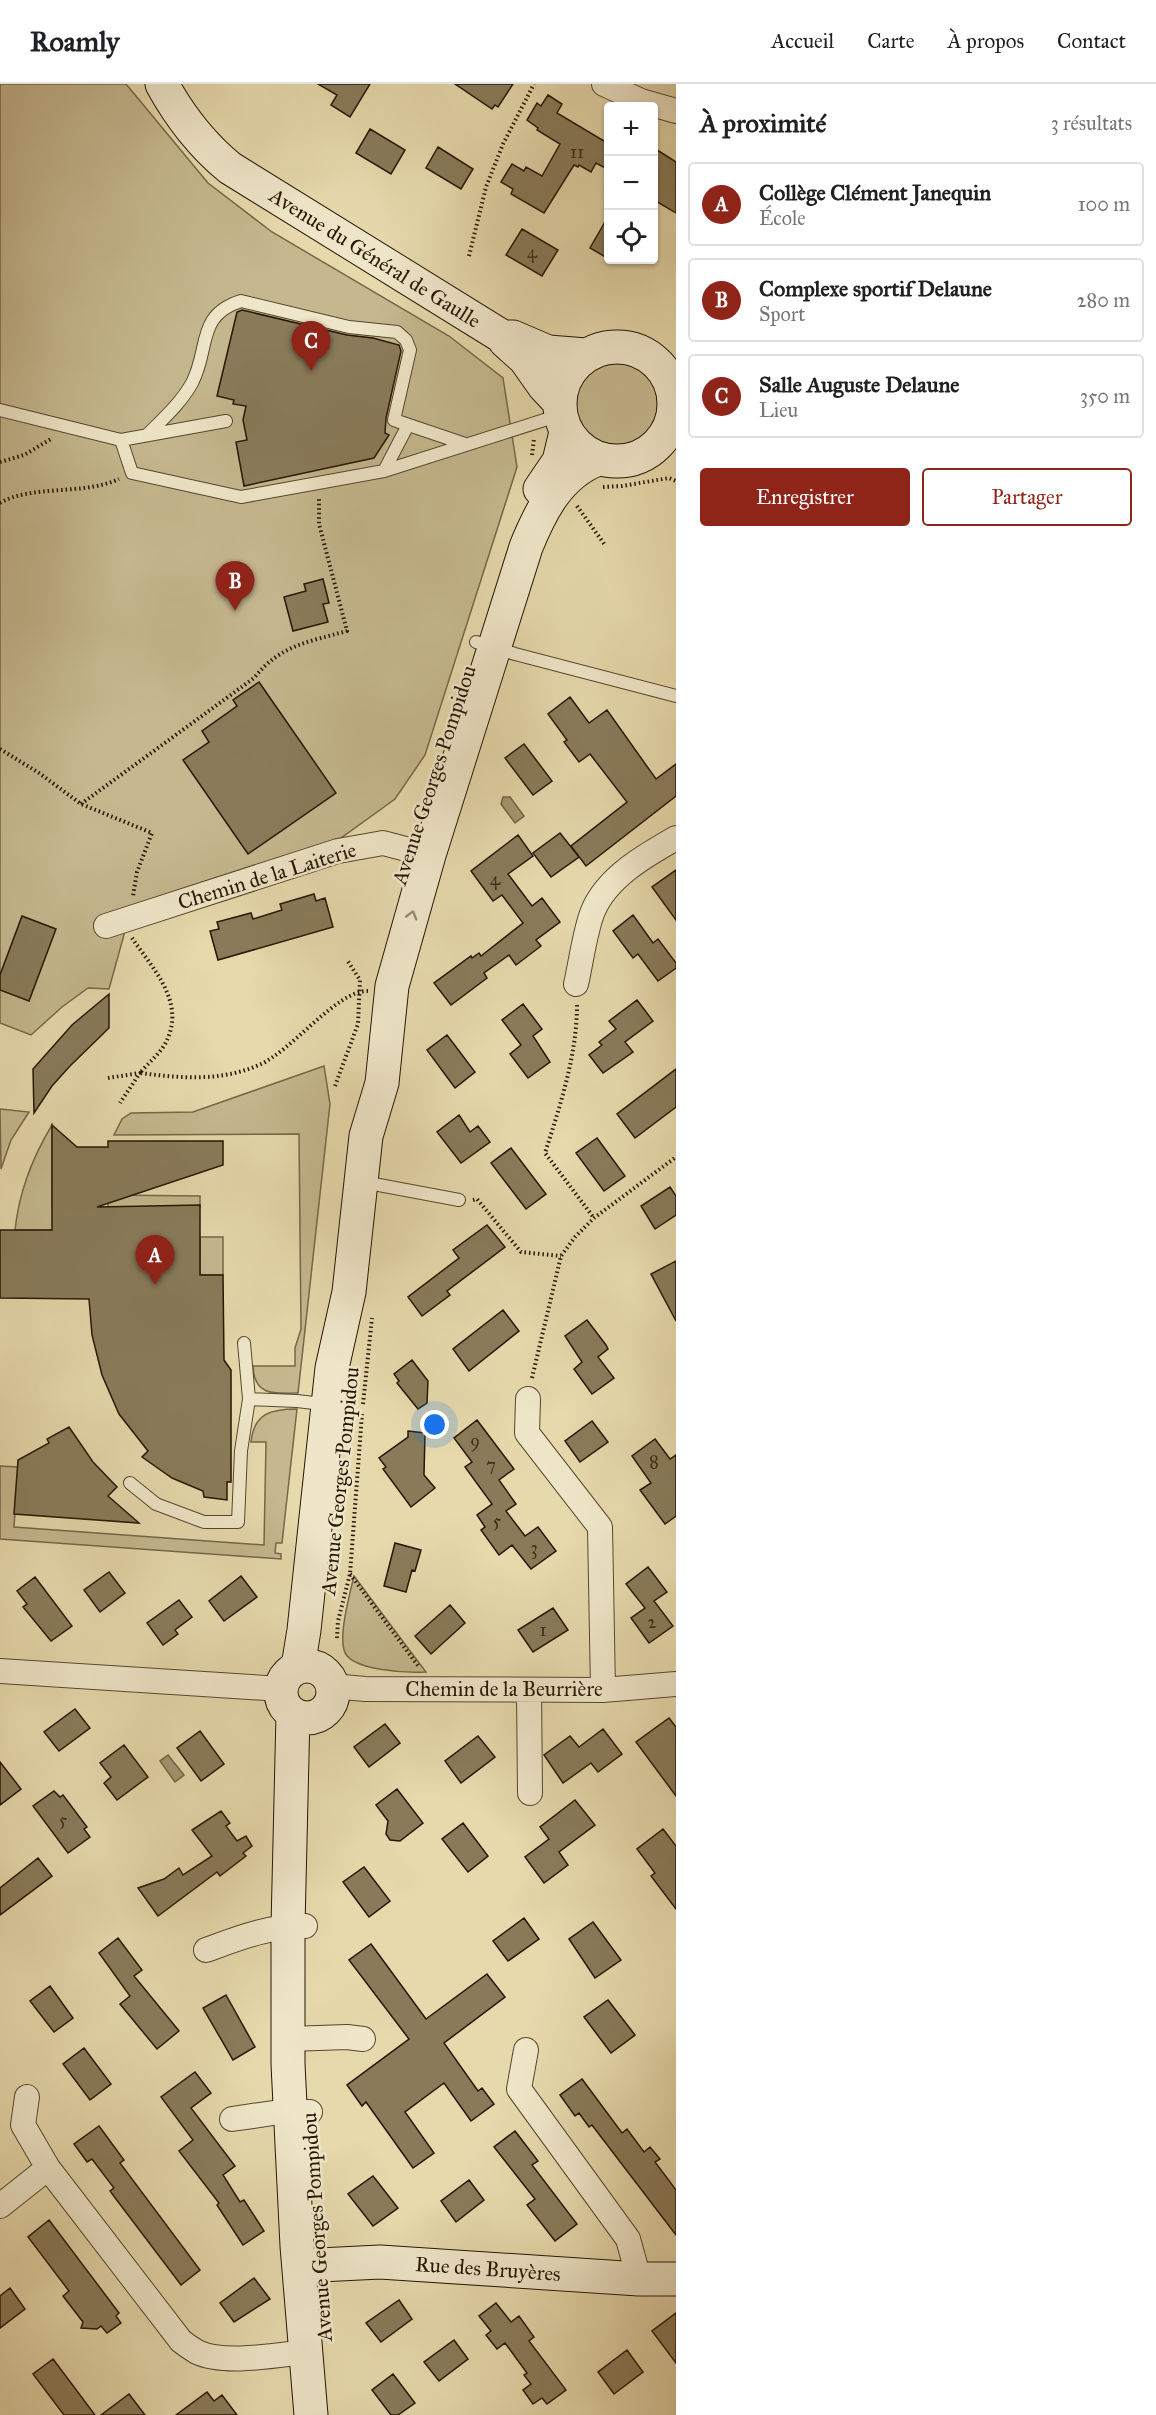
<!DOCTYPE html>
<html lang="fr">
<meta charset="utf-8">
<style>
body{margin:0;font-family:"IM FELL Great Primer",serif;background:#f2f2f2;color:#202124}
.controls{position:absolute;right:18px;top:18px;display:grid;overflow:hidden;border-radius:6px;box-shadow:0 2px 4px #0004}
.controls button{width:54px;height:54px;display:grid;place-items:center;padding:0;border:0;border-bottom:2px solid #e0e0e0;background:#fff;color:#202124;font:30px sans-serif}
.you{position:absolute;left:435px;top:1341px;width:21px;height:21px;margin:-15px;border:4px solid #fff;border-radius:50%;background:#1a73e8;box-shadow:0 0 0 9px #1a73e833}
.badge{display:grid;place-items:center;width:39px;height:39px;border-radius:50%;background:#8f2418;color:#fff;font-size:20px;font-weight:700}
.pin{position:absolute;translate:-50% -50px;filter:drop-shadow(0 2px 3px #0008)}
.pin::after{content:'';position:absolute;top:32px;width:21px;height:18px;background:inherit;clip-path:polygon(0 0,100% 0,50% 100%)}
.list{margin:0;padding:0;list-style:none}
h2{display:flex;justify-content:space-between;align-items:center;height:78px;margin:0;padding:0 24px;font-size:26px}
h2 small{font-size:20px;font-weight:400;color:#757577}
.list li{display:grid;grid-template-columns:39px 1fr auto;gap:18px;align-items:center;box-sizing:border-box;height:84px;margin:0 12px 12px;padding:0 12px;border:2px solid #e0e0e0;border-radius:6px}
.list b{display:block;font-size:22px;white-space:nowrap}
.list p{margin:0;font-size:20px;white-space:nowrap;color:#757577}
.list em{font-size:20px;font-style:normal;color:#757577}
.actions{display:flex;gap:12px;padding:18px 24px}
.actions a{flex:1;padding:14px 0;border:2px solid #8f2418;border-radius:6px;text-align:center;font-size:21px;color:#8f2418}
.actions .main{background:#8f2418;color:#fff}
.icon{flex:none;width:33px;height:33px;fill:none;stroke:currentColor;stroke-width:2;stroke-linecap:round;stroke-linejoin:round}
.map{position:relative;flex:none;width:676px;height:2331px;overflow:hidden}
header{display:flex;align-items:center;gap:36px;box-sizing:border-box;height:84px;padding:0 30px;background:#fff;border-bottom:2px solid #e0e0e0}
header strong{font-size:28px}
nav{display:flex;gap:33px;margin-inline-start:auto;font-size:21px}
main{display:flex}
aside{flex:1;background:#fff}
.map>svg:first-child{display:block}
.green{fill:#c5b88f;stroke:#756748;stroke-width:1.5}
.water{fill:#a49772;stroke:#716345;stroke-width:1.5}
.building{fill:#897b5a;stroke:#251602;stroke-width:1.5}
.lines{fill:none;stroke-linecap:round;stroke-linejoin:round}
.lane-casing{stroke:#55472c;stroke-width:14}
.street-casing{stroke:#55472c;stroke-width:26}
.secondary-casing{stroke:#251602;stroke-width:35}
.path{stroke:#251602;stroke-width:4;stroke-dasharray:1.5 3;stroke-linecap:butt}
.lane{stroke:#efe6c9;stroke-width:12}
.street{stroke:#efe6c9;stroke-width:24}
.secondary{stroke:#efe6c9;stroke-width:33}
.oneway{stroke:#94886f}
.labels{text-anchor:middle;stroke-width:5;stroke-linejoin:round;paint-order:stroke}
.number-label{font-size:18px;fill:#3e2f18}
.street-label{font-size:21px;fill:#251602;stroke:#efe6c9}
</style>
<header>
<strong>Roamly</strong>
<nav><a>Accueil</a><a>Carte</a><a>À propos</a><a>Contact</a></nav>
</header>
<main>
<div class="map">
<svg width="676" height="2331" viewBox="0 0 676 2331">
<rect width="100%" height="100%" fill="#e6d9ac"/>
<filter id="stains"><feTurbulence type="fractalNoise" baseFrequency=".00333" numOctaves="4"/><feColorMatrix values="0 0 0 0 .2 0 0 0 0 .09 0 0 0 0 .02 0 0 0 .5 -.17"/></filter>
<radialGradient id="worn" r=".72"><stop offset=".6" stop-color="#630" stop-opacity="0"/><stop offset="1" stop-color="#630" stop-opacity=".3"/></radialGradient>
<path class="green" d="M0,0h126l82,99 64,49 177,104 54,42 14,89 -92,288 -30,44 -61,44 -209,88 -16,58 -21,-1 -26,19 -31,28 -31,-12z
M570 320a47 47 0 1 1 94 0a47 47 0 1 1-94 0Z
M324,982l6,38 -32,289c-24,1 -44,3 -45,-27h42v-18l6,-19 -2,-195 -185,1 8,-16 9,-6 62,-1z
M0,1025l29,3 -18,28 -10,29z
M52,1041v82l14,23h-51c4,-38 17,-72 37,-105z
M108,1111l92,1v11h-92z
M200,1153h23v38h-23z
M297,1325l-15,134h-6l-1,10 6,1v5l-281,-20v-73l18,1 -4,60 250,18 2,-103h-15c3,-29 20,-33 46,-33z
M354,1492l72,96c-18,1 -77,-1 -82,-22 -5,-17 6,-57 10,-74z"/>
<path class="water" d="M503,713h7l14,19 -9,7 -14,-19z
M168,1671l16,20 -9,7 -15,-21z"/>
<path class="building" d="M318,0h52l-20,33 -19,-12 6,-10z
M455,0h58l-15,23 -3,-2 -3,4z
M548,11l14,9 -5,9 52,31v26l-13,-7 -5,9 -12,-7 -1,2 -4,-2 -30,48 -33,-19 2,-5 -12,-7 11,-18 12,7 2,-4 16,9 18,-32 -23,-14 1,-2 -11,-8 10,-17 4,3z
M370,45l35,21 -14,24 -35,-21z
M438,63l35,22 -12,20 -35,-21z
M654,64l22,14v51l-22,-13z
M609,131v44l-19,-11z
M522,145l36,21 -16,26 -36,-21z
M242,226l105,25 26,3 26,7 2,6 -15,67 -1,15 4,2 -15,23 -130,28 -8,-44 11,-2 -4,-20 3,-14 -13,-2 1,-4 -17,-4 20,-84z
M323,495l6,24 -6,1 5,18 -35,9 -9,-34 22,-6 -2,-7z
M259,598l77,111 -88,61 -65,-94 26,-18 -7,-11 35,-25 -4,-6z
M570,613l19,26 18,-13 49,69 20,-15v32l-90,70 -15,-20 56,-44 -37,-48 -11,8 -15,-20 3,-2 -19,-26z
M524,660l28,37 -19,14 -28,-37z
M560,749l19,24 -28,20 -18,-24z
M518,751l15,21 -25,18 24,32 10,-8 18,24 -24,18 5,6 -25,19 -7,-10 -25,18 3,5 -36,27 -17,-22 37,-27 1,2 7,-5 2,3 42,-33 -21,-28 -9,6 -22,-30z
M676,786v50l-24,-33z
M314,810l2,7 9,-3 8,29 -115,33 -8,-29 9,-2 -2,-7 34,-9 2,6 29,-9 -2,-6z
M633,831l20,28 5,-4 18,24v5l-18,13 -20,-27 -5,4 -20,-27z
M22,832l34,13 -27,72 -29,-11v-15z
M109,910v34l-39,38 -18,20 -18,27 -1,-44 39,-44z
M637,916l16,21 -28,21 8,10 -30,21 -14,-18 13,-10 -3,-3 17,-13 -7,-8z
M523,920l19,25 -9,7 17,26 -22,16 -18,-24 11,-9 -19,-25z
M447,951l28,37 -20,16 -28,-38z
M676,985v38l-41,31 -18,-24z
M459,1031l11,17 8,-6 12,16 -29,21 -24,-31z
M52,1041l25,22h31v-6h115v24l-126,42 103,-2v70h23l1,85 7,10v112h-4v18l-23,-3 -1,-6 -31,-13 -30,-21 6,-6 -29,-37 -17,-39 -10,-40 -3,-36 -89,-1v-68h52z
M597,1054l28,38 -21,15 -28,-38z
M511,1064l35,46 -20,15 -35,-46z
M670,1103l6,9v19l-21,14 -14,-23z
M487,1141l18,22 -58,44 3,4 -28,21 -14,-19 51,-39 -6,-8z
M676,1177v60l-25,-47z
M503,1226l16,21 -50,40 -16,-22z
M587,1236l19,25 2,4 -10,8 16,21 -22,16 -18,-25 8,-7 -17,-26z
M412,1276l16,21 -1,22 -9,6 -21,-26 2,-2 -5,-7z
M477,1336l37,49 -15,11 17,24 -10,7 19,25 13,-9 18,24 -25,18 -19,-24 -13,10 -18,-25 4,-3 -8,-12 15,-11 -27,-37 7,-5 -18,-24z
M592,1337l16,21 -28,20 -15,-21z
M69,1343l24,35 24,25 -9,9 31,27 -125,-9 4,-54 31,-17 -2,-4z
M408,1347l17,2 -1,42 11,13 -24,19 -28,-38 3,-2 -7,-9 29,-21z
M655,1355l15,20 6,-4v61l-11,8 -25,-34 11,-7 -19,-27z
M395,1459l26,7 -6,21 -3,-1 -6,22 -22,-6z
M648,1483l19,25 -13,9 19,25 -24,17 -18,-25 14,-10 -19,-24z
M109,1488l16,21 -25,19 -16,-22z
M241,1492l16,21 -33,24 -15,-20z
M35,1493l37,49 -21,15 -28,-34 4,-3 -10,-13z
M179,1516l13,17 -17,13 3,4 -15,11 -16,-22z
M450,1521l15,18 -34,31 -16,-18z
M553,1524l15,22 -35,22 -15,-22z
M75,1625l15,19 -31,23 -15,-19z
M669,1634l7,9v69l-40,-54z
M385,1640l15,19 -31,24 -15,-20z
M603,1645l19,25 -24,18 -7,-9 -28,20 -19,-28 26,-19 9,11z
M200,1647l24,33 -23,17 -24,-33z
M478,1652l17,21 -34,26 -16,-22z
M124,1661l24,32 -31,23 -13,-17 7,-6 -11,-14z
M0,1678l21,27 -21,16z
M397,1705l26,34 -23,18 -10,-1 -4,-6 2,-13 -12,-16z
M54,1707l6,6 3,-2 24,32 -3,2 6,8 -22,16 -35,-47z
M575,1716l20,25 -36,27 9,13 -24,18 -19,-26 24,-18 -9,-12z
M221,1727l9,12 -4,3 11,15 9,-5 6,10 -9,7 3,3 -26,20 -3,-4 -59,44 -20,-28 26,-9 15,-11 4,7 29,-19 -20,-26z
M463,1739l25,33 -20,16 -26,-33z
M663,1745l13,17v63l-25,-33 4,-3 -18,-24z
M38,1774l14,18 -52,39v-27z
M364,1783l26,34 -21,16 -26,-35z
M524,1834l15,21 -31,22 -15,-20z
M593,1838l28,38 -26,18 -26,-39z
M118,1854l24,32 -8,6 45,55 -22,18 -37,-45 10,-8 -31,-43z
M371,1860l55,75 61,-45 18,23 -61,46 34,48 4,-3 12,16 -23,17 -27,-38 -39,29 29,41 -21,15 -47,-66 -4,4 -15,-21 62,-46 -60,-79z
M50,1902l23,32 -19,14 -24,-31z
M226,1911l29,52 -22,13 -30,-52z
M608,1916l27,35 -24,18 -27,-36z
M84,1964l27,36 -21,16 -27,-36z
M195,1988l16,21 -20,15 44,58 -12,9 17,27 4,-2 20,31 -21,14 -26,-40 2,-2 -40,-52 14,-11 -32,-43z
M582,1995l40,54 5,-4 17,23 6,-5 10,12 -5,3 21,28v45l-84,-110 -3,2 -10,-14 -4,3 -15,-21z
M99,2042l25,34 -4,3 80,107 -19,15 -65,-86 -6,-8 4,-3 -22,-29 -5,3 -13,-18z
M515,2047l23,30 -6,4 45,59 -22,17 -28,-36 8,-6 -41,-52z
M373,2092l25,32 -25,18 -25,-32z
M469,2096l15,20 -28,22 -15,-21z
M49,2136l70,93 -3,3 5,7 -14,10 -6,-7 -4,3 -16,-1 2,-6 -20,-26 6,-5 -41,-54z
M254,2194l16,21 -36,23 -14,-19z
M10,2204l15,21 -25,19v-32z
M399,2216l13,19 -31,23 -15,-19z
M496,2219l15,19 8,-6 15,21 -5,4 37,49 -19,14 -5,-6 -9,6 -10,-14 8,-6 -7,-9 3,-2 -22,-30 -8,6 -11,-14 5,-4 -12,-15z
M676,2229v50l-24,-32z
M454,2256l14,19 -29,22 -15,-19z
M627,2266l16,22 -29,22 -16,-22z
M53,2275l42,56h-31l-31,-41z
M393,2290l22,29 -17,12h-7l-19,-25z
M207,2308l7,9 8,-6 15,20h-61z
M129,2310l16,21h-44z"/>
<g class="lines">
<g class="lane-casing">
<path id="lane" d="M0,326l121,30
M226,337l-105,19 11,33 109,24 143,-26 176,-56
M147,351c16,-16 34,-32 45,-52 18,-34 4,-68 49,-82l108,26 48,5 9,8 4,10 -16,70 71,24
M384,387l24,-46
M476,558l39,12 161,42
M363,1098l96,18
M249,1315l48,2 51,6
M130,1399l26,21 48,18h34l3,-71 8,-52 -5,-56"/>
</g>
<g class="street-casing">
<path id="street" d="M604,0l37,17 35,10
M106,842l232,-75 45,-8 46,12
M576,900c5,-21 9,-54 17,-73 14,-34 53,-56 83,-73
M528,1315l-1,34 73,94 3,163
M0,1587l281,18
M332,1602l33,3 238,1 73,-6
M529,1606l1,103
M206,1866c33,-12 63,-24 99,-24
M288,1955l59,-2 16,2
M526,1966l-7,39 109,150 11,40
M232,2035l48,-7h30
M48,2084l133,173c5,4 11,8 16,11 27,13 80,3 109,0
M0,2122l48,-38 -25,-43 4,-28"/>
</g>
<g class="secondary-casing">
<path id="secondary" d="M162,0c17,31 40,61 68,84l273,169h10l35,15 38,3
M505,257l20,18 19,27 15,16
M560 320a57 57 0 1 1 114 0a57 57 0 1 1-114 0Z
M540,405l19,-28 7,-29
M281 1608a26 26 0 1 1 52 0a26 26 0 1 1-52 0Z
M298,1583l6,-37 28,-262 17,-76 17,-156 16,-53 10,-97 37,-131 97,-308c15,-37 33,-73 72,-88
M293,1630l-5,212v138l9,182 14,169
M299,2182l81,-4 259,17h37"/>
</g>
<path class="path" d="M469,172l17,-69 17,-43 31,-60
M532,371l2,-16
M0,378l24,-7 27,-16
M603,403l19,-1 47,-8 7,3
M0,419c33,-19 82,-7 119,-24
M577,422l28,39
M0,665l39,24 42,31 71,29 -15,39 -4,24
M81,720l173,-126c26,-33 54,-36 93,-47l-28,-107v-26
M132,854c21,31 53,63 35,102 -5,12 -19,23 -27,33 40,5 80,9 119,-8 33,-14 78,-75 109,-74
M577,921c0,50 -17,101 -32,148l49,65
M108,994l32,-5 -20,30
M335,1002l23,-62 2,-44 -13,-20
M473,1116l4,-1 44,53 40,4
M532,1294l29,-122 14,-19 19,-19 82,-61
M363,1320l9,-86
M350,1490l69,93
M337,1554l1,-17 12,-47 12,-160"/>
<use href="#lane" class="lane"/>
<use href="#street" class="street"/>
<use href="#secondary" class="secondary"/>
</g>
<defs><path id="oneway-chevron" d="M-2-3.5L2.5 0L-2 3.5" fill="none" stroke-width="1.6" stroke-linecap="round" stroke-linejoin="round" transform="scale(1.5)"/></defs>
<use class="oneway" href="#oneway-chevron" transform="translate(412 831) rotate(-74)"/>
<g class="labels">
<g class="number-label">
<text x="577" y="74">11</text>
<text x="532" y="174">4</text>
<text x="495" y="801">4</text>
<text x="475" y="1363">9</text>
<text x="654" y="1384">8</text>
<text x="491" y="1387">7</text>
<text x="497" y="1443">5</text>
<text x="534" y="1470">3</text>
<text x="652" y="1544">2</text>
<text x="543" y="1552">1</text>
<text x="63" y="1742">5</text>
</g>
<g class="street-label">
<text transform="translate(375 174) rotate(32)" y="7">Avenue du Général de Gaulle</text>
<text transform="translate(434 691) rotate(-72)" y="7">Avenue Georges Pompidou</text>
<text transform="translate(267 792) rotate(-17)" y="7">Chemin de la Laiterie</text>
<text transform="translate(340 1397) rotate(-84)" y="7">Avenue Georges Pompidou</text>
<text x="504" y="1612">Chemin de la Beurrière</text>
<text transform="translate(317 2143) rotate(-94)" y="7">Avenue Georges Pompidou</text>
<text transform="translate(488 2185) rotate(4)" y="7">Rue des Bruyères</text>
</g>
</g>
<rect width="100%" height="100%" filter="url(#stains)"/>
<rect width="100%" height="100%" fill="url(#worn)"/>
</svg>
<div class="controls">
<button>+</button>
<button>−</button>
<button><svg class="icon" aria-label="locate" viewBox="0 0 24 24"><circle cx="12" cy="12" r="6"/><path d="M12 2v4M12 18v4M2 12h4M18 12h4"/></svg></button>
</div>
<div class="you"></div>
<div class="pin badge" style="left:155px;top:1201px">A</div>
<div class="pin badge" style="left:235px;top:527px">B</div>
<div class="pin badge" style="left:311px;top:287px">C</div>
</div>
<aside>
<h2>À proximité<small>3 résultats</small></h2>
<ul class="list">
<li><span class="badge">A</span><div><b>Collège Clément Janequin</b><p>École</p></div><em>100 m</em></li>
<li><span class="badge">B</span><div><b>Complexe sportif Delaune</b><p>Sport</p></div><em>280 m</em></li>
<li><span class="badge">C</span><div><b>Salle Auguste Delaune</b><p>Lieu</p></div><em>350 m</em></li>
</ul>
<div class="actions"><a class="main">Enregistrer</a><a>Partager</a></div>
</aside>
</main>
